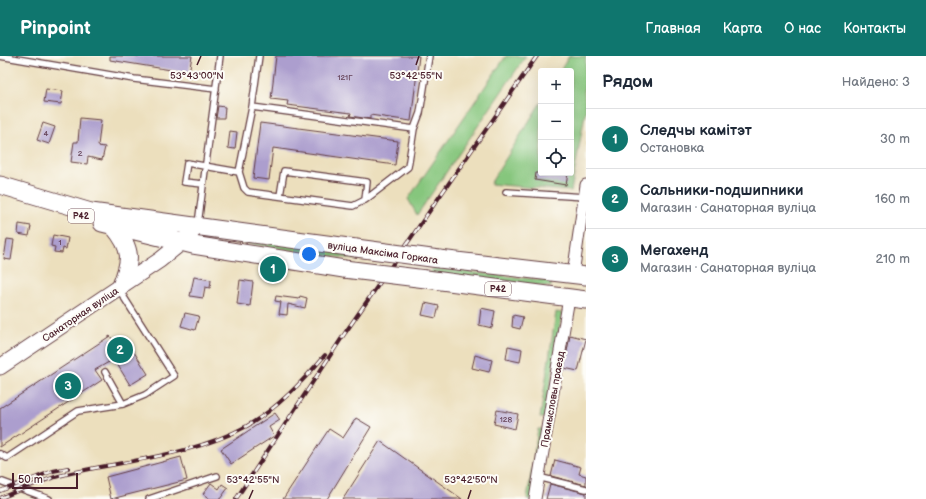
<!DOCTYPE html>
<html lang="ru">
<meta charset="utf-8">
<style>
body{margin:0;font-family:"Balsamiq Sans",sans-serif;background:#f6f6f7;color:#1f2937}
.controls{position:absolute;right:12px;top:12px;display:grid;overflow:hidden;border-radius:4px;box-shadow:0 4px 16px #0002}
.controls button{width:36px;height:36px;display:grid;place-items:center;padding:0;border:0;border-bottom:1px solid #e0e1e3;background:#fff;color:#1f2937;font:20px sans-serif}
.scale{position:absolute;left:12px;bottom:10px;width:66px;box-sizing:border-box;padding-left:4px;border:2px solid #4a1f2b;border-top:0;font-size:11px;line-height:14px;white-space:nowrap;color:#4a1f2b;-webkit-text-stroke:3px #fdfcf7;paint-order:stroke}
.you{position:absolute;left:309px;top:198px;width:14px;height:14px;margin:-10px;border:3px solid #fff;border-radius:50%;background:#1a73e8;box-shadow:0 0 0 6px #1a73e833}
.badge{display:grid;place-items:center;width:26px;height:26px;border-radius:50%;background:#0f766e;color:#fff;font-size:13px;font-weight:700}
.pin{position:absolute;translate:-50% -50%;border:2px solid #fff;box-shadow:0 1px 4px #0006}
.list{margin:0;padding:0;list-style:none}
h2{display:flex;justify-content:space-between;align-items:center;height:52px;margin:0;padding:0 16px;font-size:17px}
h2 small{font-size:13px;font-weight:400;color:#747a83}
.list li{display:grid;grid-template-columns:26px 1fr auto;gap:12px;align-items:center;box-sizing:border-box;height:60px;padding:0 16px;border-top:1px solid #e0e1e3}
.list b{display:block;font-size:15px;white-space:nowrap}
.list p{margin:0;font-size:13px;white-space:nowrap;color:#747a83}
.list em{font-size:13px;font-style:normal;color:#747a83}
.icon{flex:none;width:22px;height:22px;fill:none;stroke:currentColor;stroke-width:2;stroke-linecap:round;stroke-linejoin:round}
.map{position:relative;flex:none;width:586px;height:443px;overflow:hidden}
header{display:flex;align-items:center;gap:24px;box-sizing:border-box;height:56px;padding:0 20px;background:#0f766e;color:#fff}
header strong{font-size:19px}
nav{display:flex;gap:22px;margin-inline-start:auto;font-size:14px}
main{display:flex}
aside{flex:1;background:#fff}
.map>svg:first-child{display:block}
.green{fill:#86c67d;stroke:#687254}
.building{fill:#ac9ece}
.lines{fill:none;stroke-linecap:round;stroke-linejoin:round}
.lane-casing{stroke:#623c41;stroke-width:8}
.street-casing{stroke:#623c41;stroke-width:13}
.secondary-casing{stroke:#623c41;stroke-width:17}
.primary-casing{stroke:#623c41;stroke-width:19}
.lane{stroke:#fff;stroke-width:5.5}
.street{stroke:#fff;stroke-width:11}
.secondary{stroke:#fff;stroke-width:15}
.primary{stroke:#fff;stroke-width:17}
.rail-casing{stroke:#4a1f2b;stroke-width:4}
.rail{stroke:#fdfcf7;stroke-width:2.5;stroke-dasharray:8;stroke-linecap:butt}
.primary-bridge-casing{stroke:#623c41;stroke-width:19;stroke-linecap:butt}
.primary-bridge{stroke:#fff;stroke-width:17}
.ticks{fill:none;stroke:#4a1f2b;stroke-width:1.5}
.labels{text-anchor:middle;stroke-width:4;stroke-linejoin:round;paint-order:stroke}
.number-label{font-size:8px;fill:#623f54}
.shield{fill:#fdfcf7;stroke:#806168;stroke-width:1}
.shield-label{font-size:9px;font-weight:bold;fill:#4a1f2b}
.street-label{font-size:10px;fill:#4a1f2b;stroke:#fdfcf7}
.ticks-label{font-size:10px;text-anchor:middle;fill:#4a1f2b;stroke:#fdfcf7;stroke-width:4;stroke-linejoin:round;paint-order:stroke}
</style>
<header>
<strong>Pinpoint</strong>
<nav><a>Главная</a><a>Карта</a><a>О нас</a><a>Контакты</a></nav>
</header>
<main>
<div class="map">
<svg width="586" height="443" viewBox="0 0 586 443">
<rect width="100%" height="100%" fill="#fdfcf7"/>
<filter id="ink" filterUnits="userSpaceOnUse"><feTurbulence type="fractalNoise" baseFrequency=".025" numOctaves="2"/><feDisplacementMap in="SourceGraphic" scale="8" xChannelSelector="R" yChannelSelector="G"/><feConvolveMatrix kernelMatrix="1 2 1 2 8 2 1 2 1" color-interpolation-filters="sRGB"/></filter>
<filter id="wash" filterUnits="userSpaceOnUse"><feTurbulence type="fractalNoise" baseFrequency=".012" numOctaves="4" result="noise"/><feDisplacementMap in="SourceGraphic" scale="16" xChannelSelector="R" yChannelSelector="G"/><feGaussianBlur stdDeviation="0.9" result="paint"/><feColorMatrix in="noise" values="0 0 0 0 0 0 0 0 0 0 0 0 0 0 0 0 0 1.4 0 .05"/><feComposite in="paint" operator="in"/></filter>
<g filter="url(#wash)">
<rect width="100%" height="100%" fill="#ecdfbd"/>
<path class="green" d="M506,0h20l-109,159 -9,-16z
M569,0h17l-2,36 2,16 -15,83 -81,-7 51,-82v71h30v-102h-11z
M230,180l132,20 -2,4 -131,-19z
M433,212l118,13v6l-121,-14z
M556,256l6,1 -17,105h-5z
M538,373h5l-11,70h-5z"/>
<g id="blocks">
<path class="building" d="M110,0h82l-3,17 -79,-13z
M276,0h143l-8,65 -41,-6v4l-20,-3 1,-3 -64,-8 1,-4 -17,-2z
M46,33l17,2 -2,13 -17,-2z
M218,50l7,1 -1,11h-8z
M80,62l21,2 -3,26 7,1 -3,13 -14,-3 -1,7 -16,-2 3,-20h4z
M43,67l12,4 -6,17 -12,-4z
M260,67l138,18 -3,24 -122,-17 -4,32 -16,-2z
M230,75l7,1 -2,17 -7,-1z
M536,117h32l-2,12 -31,-5z
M19,168l12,2 -2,10 -11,-2z
M53,179l15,3 -2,11 -3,-1 -1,5 -8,-1 1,-5 -4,-1z
M7,183l7,1 -3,20 -7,-1z
M194,221l17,3 -1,8 -5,-1 -2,11 -13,-2z
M240,224l13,2 -3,24 -13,-2z
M276,240l23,3 1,-3 7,2 -2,10 -17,-4 -1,11 -8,-1 2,-12 -6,-1z
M425,247l14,3 -3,12 -14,-3z
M481,252l14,3 -3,17 -13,-3z
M185,257l14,3 -4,14 -14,-4z
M513,259l10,2 -3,12 -8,-2z
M570,279l16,4 -8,32 -14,-3z
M110,280l3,4 4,-3 3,4 5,-3 23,36 -18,11 -16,-26 -19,11 7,10 -102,67v-39z
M508,290l14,3 -2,13 -14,-3z
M475,299l17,5 -3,12 -17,-4z
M497,354l21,4 -3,15 -21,-5z
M275,357l5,7 -11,7 5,9 -43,28 -10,-15z
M356,362l15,9 -44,72h-44l46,-70 14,9z
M380,385l82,58h-119z
M181,401l6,23 -76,19 -5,-22z
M555,404l26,7 -2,7 7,2v9l-35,-9z
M211,427l8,6 3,-5 6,4 -8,11h-10l-7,-5z
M550,428l36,9v6h-40z"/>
</g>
</g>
<g filter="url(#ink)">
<use href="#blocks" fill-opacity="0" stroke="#623c41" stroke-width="1"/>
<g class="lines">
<g class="lane-casing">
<path id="lane" d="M0,0l134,23 82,10
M252,51l162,22 6,-16 9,-57
M239,116l13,-65 7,-51
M203,128l-19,-2 3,-19 52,9 5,16 4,4 105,14 12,-6 2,-18 -83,-11 -4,25
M506,136l79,5
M365,144l43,-33 6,-38
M198,168l22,-168
M105,316l18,32
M0,398l7,4 71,-47 45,-7 22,-9 29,-19 -56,-88
M538,421l48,12
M0,425l49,18
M149,443l68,-23"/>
</g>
<g class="street-casing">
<path id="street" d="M573,218l13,-89
M535,443l34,-201"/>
</g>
<g class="secondary-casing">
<path id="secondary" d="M0,311l160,-107 21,-17 16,-16"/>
</g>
<g class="primary-casing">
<path id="primary" d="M0,129l91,27 265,36
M102,167l91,22 151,24
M114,171c19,23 17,33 7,59
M439,203l147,17
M426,223l160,21"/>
</g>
<use href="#lane" class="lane"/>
<use href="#street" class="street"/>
<use href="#secondary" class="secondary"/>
<use href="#primary" class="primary"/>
<g class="rail-casing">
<path id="rail" d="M0,435l53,-20 15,-3
M0,442c21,-8 41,-18 63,-23 61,-15 127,-18 184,-49 31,-18 55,-44 78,-71
M236,443l109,-166 192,-277"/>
</g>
<use href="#rail" class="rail"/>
<g class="primary-bridge-casing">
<path id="primary-bridge" d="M356,192l83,11
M344,213l82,10"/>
</g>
<use href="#primary-bridge" class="primary-bridge"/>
</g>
</g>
<path class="ticks" d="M197,9l4,-9M416,9l3,-9M249,443l4,-9M468,443l3,-9"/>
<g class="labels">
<g class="number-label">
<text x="345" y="24">121Г</text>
<text x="46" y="80">4</text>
<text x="80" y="100">2</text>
<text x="60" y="189">1</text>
<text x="506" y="366">128</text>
</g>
<g class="shield">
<rect x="68" y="153" width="26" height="14" rx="3"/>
<rect x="485" y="226" width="26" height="14" rx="3"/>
</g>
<g class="shield-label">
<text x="81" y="163">Р42</text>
<text x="498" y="236">Р42</text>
</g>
<g class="street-label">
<text transform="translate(383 196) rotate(8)" y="4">вуліца Максіма Горкага</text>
<text transform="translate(80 258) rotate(-34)" y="4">Санаторная вуліца</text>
<text transform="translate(552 343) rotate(-80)" y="4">Прамысловы праезд</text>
</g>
</g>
<g class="ticks-label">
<text x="197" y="23">53°43'00"N</text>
<text x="416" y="23">53°42'55"N</text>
<text x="253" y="427">53°42'55"N</text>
<text x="471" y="427">53°42'50"N</text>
</g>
</svg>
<div class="controls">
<button>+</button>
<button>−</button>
<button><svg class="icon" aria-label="locate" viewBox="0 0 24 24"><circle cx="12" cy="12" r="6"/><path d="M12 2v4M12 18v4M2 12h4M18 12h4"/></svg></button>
</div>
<div class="scale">50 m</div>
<div class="you"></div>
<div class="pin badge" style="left:273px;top:213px">1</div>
<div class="pin badge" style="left:120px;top:294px">2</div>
<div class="pin badge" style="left:68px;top:330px">3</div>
</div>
<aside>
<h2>Рядом<small>Найдено: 3</small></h2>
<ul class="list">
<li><span class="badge">1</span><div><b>Следчы камітэт</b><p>Остановка</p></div><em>30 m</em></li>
<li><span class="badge">2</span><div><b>Сальники-подшипники</b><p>Магазин · Санаторная вуліца</p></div><em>160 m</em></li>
<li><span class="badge">3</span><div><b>Мегахенд</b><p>Магазин · Санаторная вуліца</p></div><em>210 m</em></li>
</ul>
</aside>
</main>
